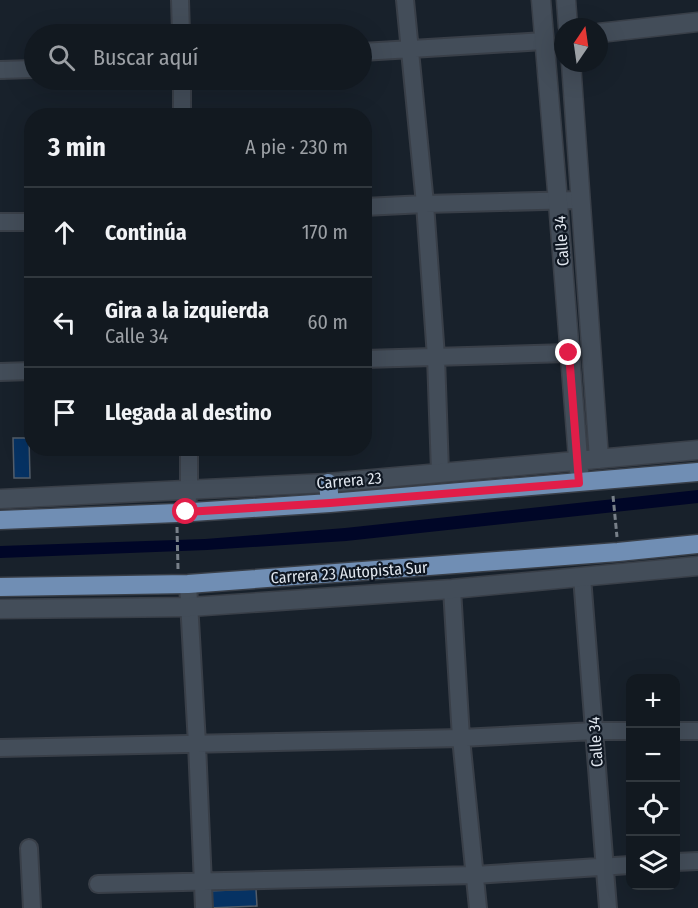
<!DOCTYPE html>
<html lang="es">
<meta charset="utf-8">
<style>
body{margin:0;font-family:"Fira Sans Condensed",sans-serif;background:#1f262d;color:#f1f3f6}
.controls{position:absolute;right:18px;bottom:18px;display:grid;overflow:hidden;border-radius:12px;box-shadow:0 6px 24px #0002}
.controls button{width:54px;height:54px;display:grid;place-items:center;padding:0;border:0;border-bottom:2px solid #31383e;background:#121920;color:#f1f3f6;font:30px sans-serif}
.compass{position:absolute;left:554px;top:18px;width:54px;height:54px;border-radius:50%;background:#121920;box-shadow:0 6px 24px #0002;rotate:13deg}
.stop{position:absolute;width:18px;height:18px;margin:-14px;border:4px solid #e11d48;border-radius:50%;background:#fff}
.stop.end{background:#e11d48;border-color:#fff;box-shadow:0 2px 6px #0008}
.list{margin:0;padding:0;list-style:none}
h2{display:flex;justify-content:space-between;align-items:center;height:78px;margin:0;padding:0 24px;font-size:26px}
h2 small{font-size:20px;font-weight:400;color:#9ca0a5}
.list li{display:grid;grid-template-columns:39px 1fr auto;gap:18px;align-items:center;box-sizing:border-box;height:90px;padding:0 24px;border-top:2px solid #31383e}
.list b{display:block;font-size:22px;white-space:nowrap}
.list p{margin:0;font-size:20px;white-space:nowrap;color:#9ca0a5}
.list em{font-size:20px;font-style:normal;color:#9ca0a5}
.icon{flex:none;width:33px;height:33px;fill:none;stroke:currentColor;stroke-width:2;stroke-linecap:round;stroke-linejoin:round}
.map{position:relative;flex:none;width:698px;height:908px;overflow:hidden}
.search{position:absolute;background:#121920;box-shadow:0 6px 24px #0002;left:24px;top:24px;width:348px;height:66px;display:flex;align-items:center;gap:15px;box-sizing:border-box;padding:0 21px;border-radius:33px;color:#9ca0a5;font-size:22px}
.panel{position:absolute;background:#121920;box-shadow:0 6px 24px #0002;left:24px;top:108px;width:348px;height:348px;border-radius:24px}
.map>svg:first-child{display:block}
.water{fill:#000627}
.building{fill:#063263;stroke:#535d69;stroke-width:1.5}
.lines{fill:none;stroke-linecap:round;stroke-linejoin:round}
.street-casing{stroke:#393f48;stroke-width:20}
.secondary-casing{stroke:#393f48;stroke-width:21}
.primary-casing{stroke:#393f48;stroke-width:21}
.path{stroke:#788089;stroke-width:3;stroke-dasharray:6 3;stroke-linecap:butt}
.street{stroke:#434d59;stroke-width:16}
.secondary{stroke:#434d59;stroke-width:18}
.primary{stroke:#708eb4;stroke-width:18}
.route{stroke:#e11d48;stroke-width:8}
.labels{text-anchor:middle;stroke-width:4.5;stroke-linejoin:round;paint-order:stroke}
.street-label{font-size:16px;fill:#e0e6ee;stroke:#0f1722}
</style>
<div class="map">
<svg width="698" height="908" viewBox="0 0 698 908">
<rect width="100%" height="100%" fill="#18212b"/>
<path class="water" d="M698,490v13l-352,38 -139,9 -207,8v-12l205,-7 140,-11z"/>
<path class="building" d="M13,438h16l1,40h-16z
M256,889l1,17 -48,2 -1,-17z"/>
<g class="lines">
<g class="street-casing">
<path id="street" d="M180,0l1,34
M405,0l20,204 11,153 4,115
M362,52l182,-11
M0,70l34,-1
M182,80v36
M364,207l61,-3 156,-4
M0,222h32
M364,359l205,-6
M0,372l32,-1
M186,512l3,-22v-42
M582,577l26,331
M188,584l9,160 7,164
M452,589l9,149 17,170
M676,731h22
M0,748l461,-10 133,-7h36
M29,848l3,60
M676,862l22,-1
M98,884l377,-9 155,-10"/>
</g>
<g class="secondary-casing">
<path id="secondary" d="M541,0l17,202 21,269
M566,0l2,27
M599,33l99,-11
M571,63l28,396
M0,499l328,-16 370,-33
M0,609l190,-2 262,-18 246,-23"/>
</g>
<g class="primary-casing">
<path id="primary" d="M328,483l2,20
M0,520l177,-7 153,-10 368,-31
M0,587l188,-3 430,-32 80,-8"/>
</g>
<path class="path" d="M613,496l4,41
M177,527l1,42"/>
<use href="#street" class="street"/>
<use href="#secondary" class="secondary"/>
<use href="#primary" class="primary"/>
</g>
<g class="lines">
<path class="route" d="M186,512l144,-9 249,-20 -10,-130"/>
</g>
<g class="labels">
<g class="street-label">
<text transform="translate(561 241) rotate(-94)" y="6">Calle 34</text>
<text transform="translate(349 480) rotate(-5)" y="6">Carrera 23</text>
<text transform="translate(349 572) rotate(-4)" y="6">Carrera 23 Autopista Sur</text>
<text transform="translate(595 742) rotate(-94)" y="6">Calle 34</text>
</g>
</g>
</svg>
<div class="controls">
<button>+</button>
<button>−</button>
<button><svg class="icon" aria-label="locate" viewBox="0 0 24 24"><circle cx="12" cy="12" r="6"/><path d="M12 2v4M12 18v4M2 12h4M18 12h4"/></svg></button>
<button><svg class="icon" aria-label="layers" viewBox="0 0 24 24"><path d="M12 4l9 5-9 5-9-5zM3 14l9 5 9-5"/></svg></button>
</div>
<svg class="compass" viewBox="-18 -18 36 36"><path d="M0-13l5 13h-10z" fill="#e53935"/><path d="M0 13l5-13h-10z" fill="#9ca0a5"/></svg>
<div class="stop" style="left:186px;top:512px"></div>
<div class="stop end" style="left:569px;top:353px"></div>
<div class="search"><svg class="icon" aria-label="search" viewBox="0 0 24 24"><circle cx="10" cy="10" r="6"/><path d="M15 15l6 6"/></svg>Buscar aquí</div>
<section class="panel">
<h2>3 min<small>A pie · 230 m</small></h2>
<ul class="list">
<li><svg class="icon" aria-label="ahead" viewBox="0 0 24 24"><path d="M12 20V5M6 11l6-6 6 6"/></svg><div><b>Continúa</b></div><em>170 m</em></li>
<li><svg class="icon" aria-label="left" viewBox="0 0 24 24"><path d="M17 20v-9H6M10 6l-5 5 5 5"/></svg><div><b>Gira a la izquierda</b><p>Calle 34</p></div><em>60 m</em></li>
<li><svg class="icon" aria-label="arrive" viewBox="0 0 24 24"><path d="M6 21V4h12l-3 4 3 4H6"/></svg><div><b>Llegada al destino</b></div></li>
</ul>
</section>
</div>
